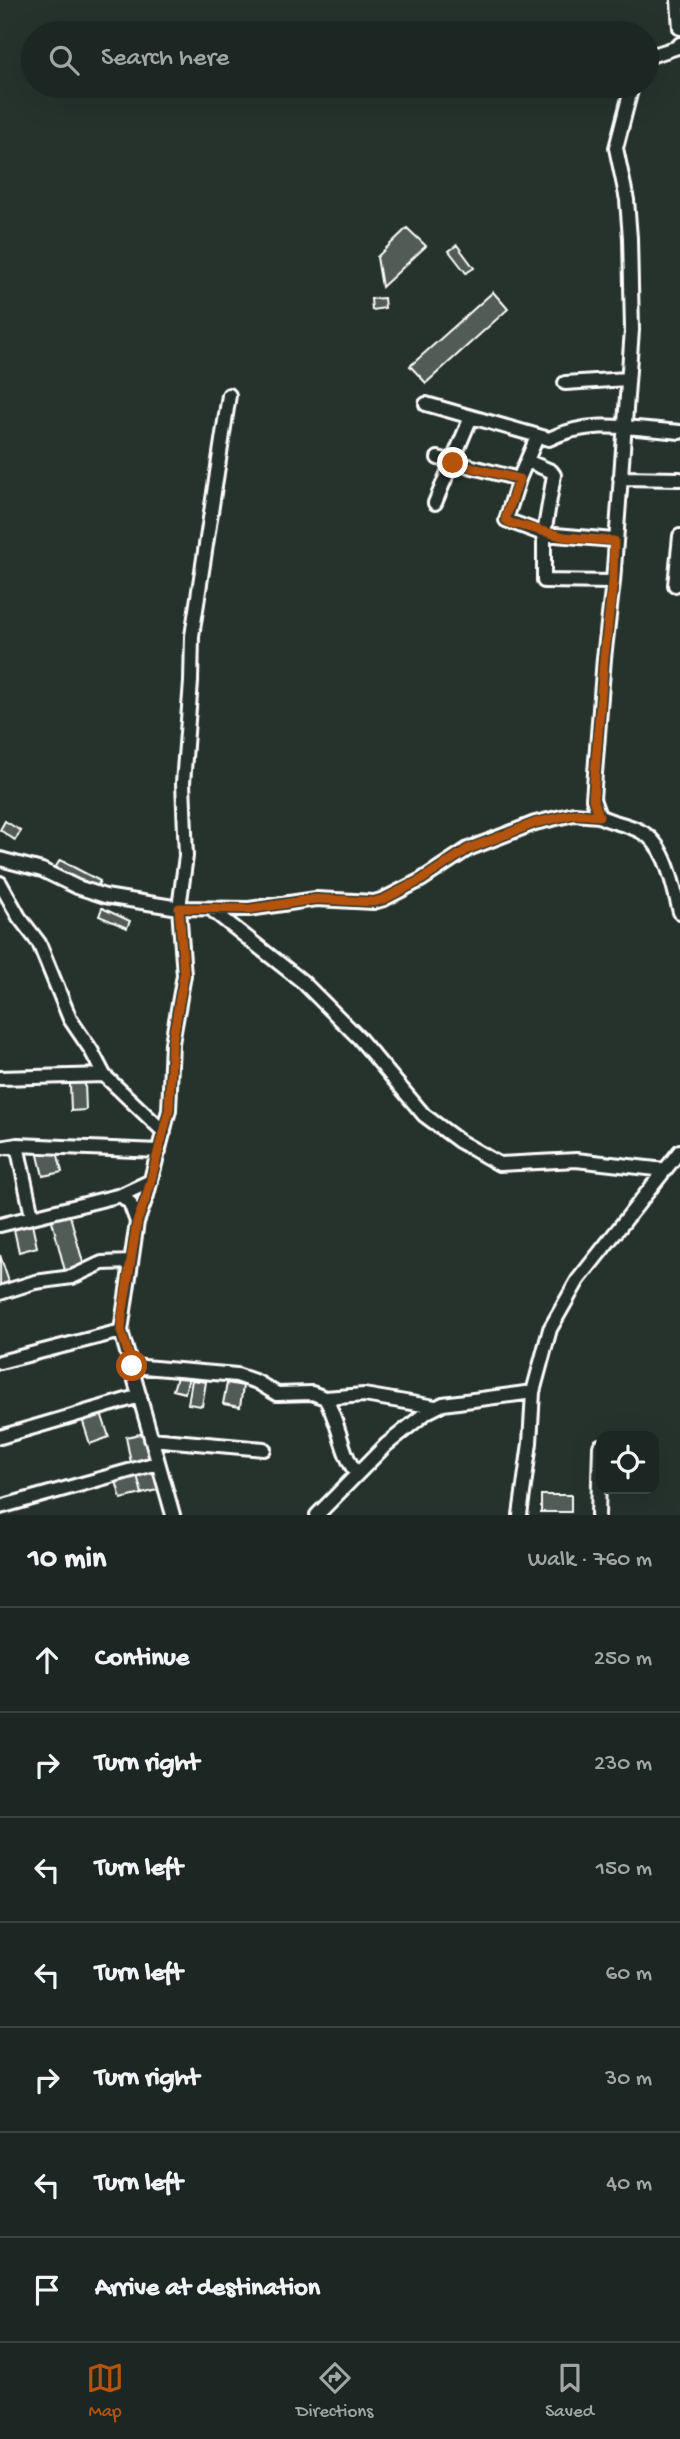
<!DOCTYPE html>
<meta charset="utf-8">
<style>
body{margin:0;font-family:"Gochi Hand",sans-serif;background:#252e2a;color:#f1f3f6}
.controls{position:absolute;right:21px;bottom:21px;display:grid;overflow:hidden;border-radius:14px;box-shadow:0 7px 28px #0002}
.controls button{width:63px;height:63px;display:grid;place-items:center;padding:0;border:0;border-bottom:2px solid #3a4340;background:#1c2622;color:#f1f3f6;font:35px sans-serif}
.stop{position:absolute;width:21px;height:21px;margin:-16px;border:5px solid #b45309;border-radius:50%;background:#fff}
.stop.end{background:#b45309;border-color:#fff;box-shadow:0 2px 7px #0008}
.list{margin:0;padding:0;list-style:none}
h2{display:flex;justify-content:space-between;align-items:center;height:91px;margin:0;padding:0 28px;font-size:30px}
h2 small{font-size:23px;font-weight:400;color:#a0a5a5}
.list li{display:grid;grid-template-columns:46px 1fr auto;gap:21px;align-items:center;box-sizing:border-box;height:105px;padding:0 28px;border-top:2px solid #3a4340}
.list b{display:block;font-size:26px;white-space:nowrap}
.list em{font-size:23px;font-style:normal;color:#a0a5a5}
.icon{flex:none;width:38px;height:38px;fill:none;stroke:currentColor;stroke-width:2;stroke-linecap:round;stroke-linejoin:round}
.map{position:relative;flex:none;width:680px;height:1515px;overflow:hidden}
.search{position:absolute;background:#1c2622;box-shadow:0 7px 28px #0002;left:21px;right:21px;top:21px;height:77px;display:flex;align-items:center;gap:18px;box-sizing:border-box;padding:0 24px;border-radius:38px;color:#a0a5a5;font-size:26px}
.sheet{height:826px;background:#1c2622}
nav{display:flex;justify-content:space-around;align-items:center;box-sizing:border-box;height:98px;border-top:2px solid #3a4340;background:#1c2622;font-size:19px;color:#a0a5a5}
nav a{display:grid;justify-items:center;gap:4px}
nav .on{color:#b45309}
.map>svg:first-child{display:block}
.building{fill:#515c57;stroke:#fff;stroke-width:2}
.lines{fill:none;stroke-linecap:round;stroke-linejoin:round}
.street-casing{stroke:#fff;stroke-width:18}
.street{stroke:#26332d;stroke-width:12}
.route{stroke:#b45309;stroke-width:9}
</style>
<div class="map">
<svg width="680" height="1515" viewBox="0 0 680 1515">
<rect width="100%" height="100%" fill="#26332d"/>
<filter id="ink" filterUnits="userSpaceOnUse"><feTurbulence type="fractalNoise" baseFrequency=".0143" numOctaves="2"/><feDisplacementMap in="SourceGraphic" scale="14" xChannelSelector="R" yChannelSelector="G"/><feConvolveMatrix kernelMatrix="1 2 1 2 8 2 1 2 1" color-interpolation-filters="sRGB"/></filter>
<g filter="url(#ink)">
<path class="building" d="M407,228l19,18 -44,41 -5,-30z
M457,245l17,23 -8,5 -17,-22z
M493,292l15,17 -82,74 -16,-17z
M384,298l1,10 -13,2 -1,-11z
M5,821l16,10 -6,9 -15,-10z
M60,860l40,21 -4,8 -41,-21z
M102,908l28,13 -3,7 -28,-12z
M85,1083l1,27 -15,1 -1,-27z
M57,1151l5,21 -19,4 -5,-21z
M69,1212l15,54 -19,5 -14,-54z
M31,1220l6,27 -18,5 -6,-27z
M0,1255l9,27 -9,3z
M178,1374l11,3 -4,16 -12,-3z
M192,1380l14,2 -4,24 -14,-2z
M227,1383l16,3 -3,21 -17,-3z
M101,1413l8,24 -19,7 -8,-25z
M145,1433l6,26 -20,4 -5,-26z
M155,1470l5,19 -18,5 -5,-19z
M137,1475l5,19 -21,5 -5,-18z
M541,1495h30v17h-30z"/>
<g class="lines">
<g class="street-casing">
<path id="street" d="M678,0l2,28
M647,57l31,-10 2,-3
M632,86l-16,62 11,52 3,38 2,92 -19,252 -9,76 -11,141 6,17c13,7 28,8 41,15 27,13 33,55 40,81
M565,383l62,-4
M426,404l123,35c42,-21 87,-10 131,-7
M537,437l-18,42 -13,41 38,14 70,6
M438,458l81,21
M527,461l24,10 3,4 -10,59v47l69,1
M620,478l60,1
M435,503l36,-86
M675,585l5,-49
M0,859l42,11 35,17 28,9 74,12 70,1 67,-10 58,3 10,-3 37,-19 47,-31 67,-26 39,-9 25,2
M0,883l19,34 20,26 31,76 21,31 13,25 60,57
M212,910l91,72 56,56 65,77 35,26 40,23 77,-4 89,10
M0,1078l104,-3
M17,1145l15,71
M0,1148l17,-3 142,6
M121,1195l9,8 7,19
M0,1225l121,-30 30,-14
M0,1293l35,-11 37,-5 30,-14 29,-1
M0,1362l121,-31
M132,1366l105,9 20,7 20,12 35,-1 13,5 39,-3 71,12
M325,1398c15,24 15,54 32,76
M0,1437l140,-41
M151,1439l113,10
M0,1507l157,-44
M173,1515l-52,-184 16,-109 10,-27 22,-85 3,-67 12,-68 -5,-67 7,-52 -3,-73 8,-101 1,-46 37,-241
M317,1515l69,-70 41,-33 16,-8 90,-12
M520,1515l10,-72 3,-51 17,-63 28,-49 102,-129
M598,1515l2,-69"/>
</g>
<use href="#street" class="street"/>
</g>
</g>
<g class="lines" filter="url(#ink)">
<path class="route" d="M132,1366l-11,-35 1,-14 15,-95 10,-27 22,-85 3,-67 12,-68 -5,-67 71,1 66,-10 58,3 10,-3 37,-19 47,-31 67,-26 39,-9 25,2 -6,-17 11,-141 9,-76 1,-41 -49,-4 -54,-14 -5,-3v-3l13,-38 -66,-16"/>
</g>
</svg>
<div class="controls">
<button><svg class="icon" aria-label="locate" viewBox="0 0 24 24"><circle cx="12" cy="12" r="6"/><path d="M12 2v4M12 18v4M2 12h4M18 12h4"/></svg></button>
</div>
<div class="stop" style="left:132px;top:1366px"></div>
<div class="stop end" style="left:453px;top:463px"></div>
<div class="search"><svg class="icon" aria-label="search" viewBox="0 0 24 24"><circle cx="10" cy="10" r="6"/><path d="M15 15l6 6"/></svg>Search here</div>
</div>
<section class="sheet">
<h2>10 min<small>Walk · 760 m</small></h2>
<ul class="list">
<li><svg class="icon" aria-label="ahead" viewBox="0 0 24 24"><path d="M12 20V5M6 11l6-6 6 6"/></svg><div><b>Continue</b></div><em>250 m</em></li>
<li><svg class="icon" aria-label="right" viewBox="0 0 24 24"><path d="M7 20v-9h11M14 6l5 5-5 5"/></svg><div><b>Turn right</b></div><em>230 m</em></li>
<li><svg class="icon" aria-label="left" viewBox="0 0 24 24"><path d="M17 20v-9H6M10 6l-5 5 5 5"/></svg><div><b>Turn left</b></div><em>150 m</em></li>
<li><svg class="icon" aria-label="left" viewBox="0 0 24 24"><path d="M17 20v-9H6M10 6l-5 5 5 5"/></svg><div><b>Turn left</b></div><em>60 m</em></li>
<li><svg class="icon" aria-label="right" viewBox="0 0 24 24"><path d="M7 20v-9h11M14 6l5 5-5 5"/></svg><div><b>Turn right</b></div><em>30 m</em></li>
<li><svg class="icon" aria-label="left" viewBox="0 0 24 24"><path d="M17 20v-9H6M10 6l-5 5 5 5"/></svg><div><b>Turn left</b></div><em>40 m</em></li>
<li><svg class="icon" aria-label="arrive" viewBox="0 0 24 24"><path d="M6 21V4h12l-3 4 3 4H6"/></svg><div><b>Arrive at destination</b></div></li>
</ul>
</section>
<nav>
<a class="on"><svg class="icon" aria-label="map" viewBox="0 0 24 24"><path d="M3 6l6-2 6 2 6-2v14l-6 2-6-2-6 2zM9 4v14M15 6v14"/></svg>Map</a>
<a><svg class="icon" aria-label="directions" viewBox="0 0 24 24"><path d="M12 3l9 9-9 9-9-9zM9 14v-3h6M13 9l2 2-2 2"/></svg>Directions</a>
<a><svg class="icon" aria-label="saved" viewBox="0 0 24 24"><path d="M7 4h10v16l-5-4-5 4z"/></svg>Saved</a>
</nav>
